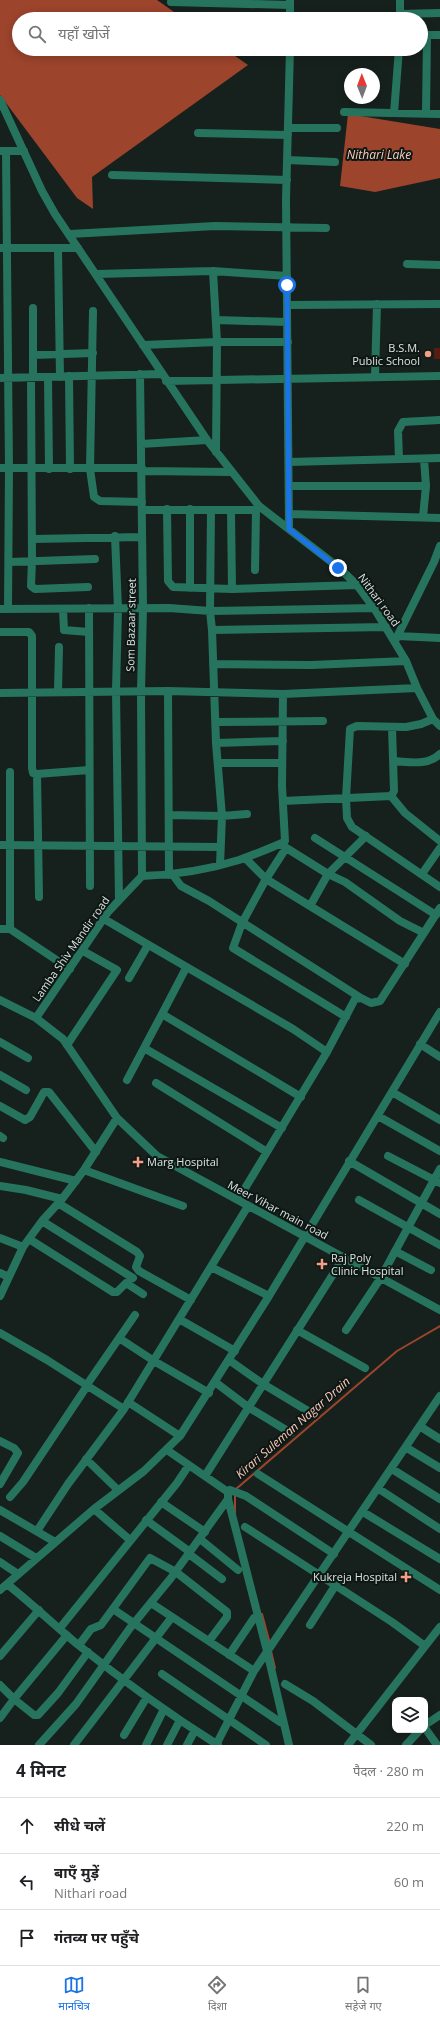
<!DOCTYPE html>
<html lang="hi">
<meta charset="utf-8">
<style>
body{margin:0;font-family:"Open Sans","Noto Sans Devanagari",sans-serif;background:#f6f6f6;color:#202124}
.controls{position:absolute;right:12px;bottom:12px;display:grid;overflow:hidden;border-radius:8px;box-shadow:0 2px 10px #0003}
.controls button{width:36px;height:36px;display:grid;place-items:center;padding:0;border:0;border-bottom:1px solid #e0e0e0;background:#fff;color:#202124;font:20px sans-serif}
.compass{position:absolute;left:344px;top:68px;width:36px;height:36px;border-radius:50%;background:#fff;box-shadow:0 2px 10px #0003;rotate:359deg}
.stop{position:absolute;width:12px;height:12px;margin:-9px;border:3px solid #1a73e8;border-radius:50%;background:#fff}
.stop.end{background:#1a73e8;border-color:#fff;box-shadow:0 1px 4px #0008}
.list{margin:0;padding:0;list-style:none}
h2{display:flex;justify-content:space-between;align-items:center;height:52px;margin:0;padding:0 16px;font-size:17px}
h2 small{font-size:13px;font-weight:400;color:#757577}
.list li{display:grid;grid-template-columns:26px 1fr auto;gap:12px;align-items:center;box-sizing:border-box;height:56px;padding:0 16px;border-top:1px solid #e0e0e0}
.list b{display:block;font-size:15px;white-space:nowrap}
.list p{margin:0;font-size:13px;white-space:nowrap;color:#757577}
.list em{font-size:13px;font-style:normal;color:#757577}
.icon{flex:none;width:22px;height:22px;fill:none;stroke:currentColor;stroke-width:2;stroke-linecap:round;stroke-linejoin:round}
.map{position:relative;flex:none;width:440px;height:1745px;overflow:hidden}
.search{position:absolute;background:#fff;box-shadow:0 2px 10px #0003;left:12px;right:12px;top:12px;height:44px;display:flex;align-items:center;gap:10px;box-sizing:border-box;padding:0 14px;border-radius:22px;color:#757577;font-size:15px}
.sheet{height:220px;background:#fff}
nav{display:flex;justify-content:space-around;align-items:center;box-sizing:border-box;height:56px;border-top:1px solid #e0e0e0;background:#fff;font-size:11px;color:#757577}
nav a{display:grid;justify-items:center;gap:2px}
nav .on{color:#1a73e8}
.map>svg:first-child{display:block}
.green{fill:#541d0f}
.water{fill:#9d442c}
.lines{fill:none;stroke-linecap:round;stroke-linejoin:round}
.stream{stroke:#9d442c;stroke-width:2}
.street{stroke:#27745e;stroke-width:8}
.route{stroke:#1a73e8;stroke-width:5}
.poi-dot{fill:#f49e87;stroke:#0d1713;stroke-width:1.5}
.labels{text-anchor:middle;stroke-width:4;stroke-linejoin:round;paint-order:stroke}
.poi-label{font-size:11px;fill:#dde3e1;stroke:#0d1713;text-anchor:end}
.street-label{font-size:11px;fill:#dde3e1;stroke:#0d1713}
.water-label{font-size:12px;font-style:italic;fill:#fdcabc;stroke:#0d1713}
</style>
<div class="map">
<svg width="440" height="1745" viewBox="0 0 440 1745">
<rect width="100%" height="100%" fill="#16201c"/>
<path class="green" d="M434,348h6v11h-6z"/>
<path class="water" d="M0,0h157l27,19h-165v30h206l23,16 -156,112 1,32 -16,-11 -77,-103z
M348,114l92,15v49l-65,14 -35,-6z"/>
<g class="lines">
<path class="stream" d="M236,1489l161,-138 43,-25
M235,1493v20
M262,1614l8,30
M271,1651l4,17"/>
<path class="street" d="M171,2l119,3
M400,14l40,-1
M290,19v-18
M400,19v-19
M421,35h19
M0,100l42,91 13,23 152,226 52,66 79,61 19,18 17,23 32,53 11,27 16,31 7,7
M344,112l96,2
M394,113l5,-64
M426,113l1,-78
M288,128h49
M198,133l90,2
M0,151h24
M6,151l3,317 -1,141
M287,160l48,2
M112,175l175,5
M70,234l145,-8 111,2
M0,248h78
M58,249l2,128
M407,264l33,1
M97,274l116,-3
M287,305l153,-1
M33,308v69
M93,311l-3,158 4,28 6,4 42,1
M216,320l71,2
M143,345l74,-3h71
M33,355l60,-2
M140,374l3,234 -2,83 1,185
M69,376l1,93
M375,376l2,-72
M31,377l1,184 -1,25 4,3 53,-2
M48,377l1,92
M0,378l162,-4
M166,381l274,-5
M141,444l66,-4
M216,452l1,-110 -4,-71 74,5
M399,459l-1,-28 5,-9 37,-2
M289,462l151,-4
M0,468h142
M142,471l90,1
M289,486h137
M167,509l1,72 5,6 59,2 125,-4
M190,509v79
M142,510h114l3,-4
M211,510l-1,101 2,19 4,113 6,73 -2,49
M231,511l1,78
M289,514l151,4
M423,517l3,-31 -2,-27
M289,529l-3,-330 4,-150
M115,536l3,73 -2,82 3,209
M32,539l110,-2
M9,562l86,-3
M255,570l1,-60
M89,608l1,278
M0,609l169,-1 41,3 164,-3
M63,609l1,21 25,2
M212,630l174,-3
M0,632h29l3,4v132l1,5 4,1 2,123
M398,636l42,2
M395,641l39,-79 6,-16
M213,664l98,1 95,-4
M168,691l1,184
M58,692l1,-45
M0,693l168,-2 115,3 134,-6
M433,719l-12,5 -15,3 -49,-1 -7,3 -4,69 1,20 5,9 88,60
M216,722l107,-1
M216,743l67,-2
M394,761c17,1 33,5 46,-7
M218,763h64
M10,772v157
M37,774l52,-4
M391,796l14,17 35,28
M283,801l108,-5 3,-5 -2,-64
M169,815l53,1 25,-2
M366,836l-38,38 17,8 55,39 24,12
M315,838l121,77
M280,844l48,30 -18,32 95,58
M0,845l220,2
M286,848l-20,31 44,27
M245,858l21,21 -24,44 -9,25 113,69
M422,874l18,-26
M173,875l8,11 28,15 152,97
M142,876c33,-1 65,-6 97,-16 14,-5 29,-11 43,-17l3,-2 -3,-55 1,-92
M104,919l189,110 34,23 28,-53 6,-1 10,5 9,-2 60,-93
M0,929h10l60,40
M186,968l-24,46 139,83
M129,978l19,-33
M0,1000l36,18 27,21 54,79 40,38 283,154
M36,1018l72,-106 34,-36
M0,1042l28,16
M420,1044l20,13
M67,1045l50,-75 -34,-19
M144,1048l138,80
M0,1075l26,15
M127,1080l35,-66
M156,1083l111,69
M392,1092l48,28
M0,1106l25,14 5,-3 14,-25h5l47,60
M378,1116l62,35
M0,1136l3,2
M388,1156l52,27
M349,1161l91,53
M0,1162l76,19
M84,1170l99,36
M0,1186l26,4 36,9
M238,1200l89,-148
M359,1200l81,45
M58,1203l79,49 3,4 -4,11 3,4 52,29
M42,1221l91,57
M0,1238l23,9
M29,1239l84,53h4l9,-9 17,11
M395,1251l36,19
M211,1267l58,29
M0,1273l9,4
M0,1296l23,-49 19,-26 20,-22 22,-29 33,-52
M179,1319l56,32
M297,1330l68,38
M346,1330l34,-51 60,-110
M0,1333l47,27 77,49
M119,1338l35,23 55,32
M229,1360l34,24 50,30
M215,1382l33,25 43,26
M86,1386l49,-71
M128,1402l52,34
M421,1427l19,12
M0,1441l14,7 4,5 -18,31
M407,1448l33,20
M167,1450l61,42v7l39,152 22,94
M86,1459l32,31
M392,1469l48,30
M258,1474l182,116
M205,1476l139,-219
M379,1489l61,40
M230,1490l16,6 88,58
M10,1497l13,-15 64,-96
M161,1502l44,30
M94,1509l36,31
M0,1510l55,32
M363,1512l77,47
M146,1520l44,32
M245,1527l147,95 33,24
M37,1531l31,-47 56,-75 124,-203
M0,1536l36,22
M200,1539l38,31
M189,1554l33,25
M0,1562l18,12
M7,1584c24,19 46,40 70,60 45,36 92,70 141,101
M0,1590l94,-81 50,-38 36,-35 89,-140 171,-284
M151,1603l103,68
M113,1609l167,113
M310,1625l25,-39
M60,1628l117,-145 12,-18
M79,1645l12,-16 10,-4 49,-67 26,14 51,40v5l-18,24
M229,1655l25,-37
M0,1656l39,-46
M162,1674l104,71
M285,1684l28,17 58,44
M0,1685l14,14 53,-64
M0,1718l14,-19 20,16h4l20,-22 30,-41
M425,1725l15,-10
M425,1728l12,17
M124,1735l23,-38
M39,1745l37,-41 54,-76 41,-50 57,-79
M74,1745l98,-128
M146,1745l18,-36
M167,1745l13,-25
M187,1745l8,-15
M216,1745l38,-74 186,-275
M348,1745l92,-118
M406,1745l14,-15"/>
</g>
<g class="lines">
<path class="route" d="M287,285l2,244 49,39"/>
</g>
<g class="poi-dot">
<circle cx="428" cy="354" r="4"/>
<path d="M136 1156h4v4h4v4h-4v4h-4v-4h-4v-4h4z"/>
<path d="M320 1258h4v4h4v4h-4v4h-4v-4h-4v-4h4z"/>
<path d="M404 1571h4v4h4v4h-4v4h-4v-4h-4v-4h4z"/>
</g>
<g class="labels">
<g class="poi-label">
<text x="420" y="352">B.S.M.<tspan x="420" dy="13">Public School</tspan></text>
<text x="147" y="1166" text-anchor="start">Marg Hospital</text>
<text x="331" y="1262" text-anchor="start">Raj Poly<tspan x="331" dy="13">Clinic Hospital</tspan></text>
<text x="397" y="1581">Kukreja Hospital</text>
</g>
<g class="street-label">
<text transform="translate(379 600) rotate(54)" y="4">Nithari road</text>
<text transform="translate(131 625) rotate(-89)" y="4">Som Bazaar street</text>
<text transform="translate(71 949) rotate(-55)" y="4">Lamba Shiv Mandir road</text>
<text transform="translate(278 1210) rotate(28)" y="4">Meer Vihar main road</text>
</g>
<g class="water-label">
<text x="379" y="159">Nithari Lake</text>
<text transform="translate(293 1428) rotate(-41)" y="4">Kirari Suleman Nagar Drain</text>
</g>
</g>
</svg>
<div class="controls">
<button><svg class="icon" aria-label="layers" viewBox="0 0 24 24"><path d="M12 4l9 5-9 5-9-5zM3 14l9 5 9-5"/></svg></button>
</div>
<svg class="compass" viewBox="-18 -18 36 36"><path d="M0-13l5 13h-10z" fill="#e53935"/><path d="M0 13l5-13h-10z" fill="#757577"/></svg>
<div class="stop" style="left:287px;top:285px"></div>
<div class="stop end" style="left:338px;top:568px"></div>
<div class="search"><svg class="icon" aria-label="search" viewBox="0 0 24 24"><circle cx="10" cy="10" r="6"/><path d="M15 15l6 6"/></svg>यहाँ खोजें</div>
</div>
<section class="sheet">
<h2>4 मिनट<small>पैदल · 280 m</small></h2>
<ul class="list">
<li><svg class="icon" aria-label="ahead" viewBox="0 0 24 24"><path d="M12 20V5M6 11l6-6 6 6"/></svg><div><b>सीधे चलें</b></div><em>220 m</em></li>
<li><svg class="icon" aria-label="left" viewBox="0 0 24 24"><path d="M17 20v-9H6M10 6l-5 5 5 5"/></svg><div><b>बाएँ मुड़ें</b><p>Nithari road</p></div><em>60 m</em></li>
<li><svg class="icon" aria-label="arrive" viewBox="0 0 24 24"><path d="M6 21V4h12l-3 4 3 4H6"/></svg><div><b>गंतव्य पर पहुँचे</b></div></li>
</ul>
</section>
<nav>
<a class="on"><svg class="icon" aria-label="map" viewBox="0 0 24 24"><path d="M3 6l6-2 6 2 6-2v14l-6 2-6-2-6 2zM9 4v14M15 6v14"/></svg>मानचित्र</a>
<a><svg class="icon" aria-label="directions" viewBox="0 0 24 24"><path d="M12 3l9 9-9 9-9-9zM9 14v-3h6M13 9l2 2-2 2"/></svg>दिशा</a>
<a><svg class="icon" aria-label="saved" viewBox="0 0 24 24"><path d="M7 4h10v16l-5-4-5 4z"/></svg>सहेजे गए</a>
</nav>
